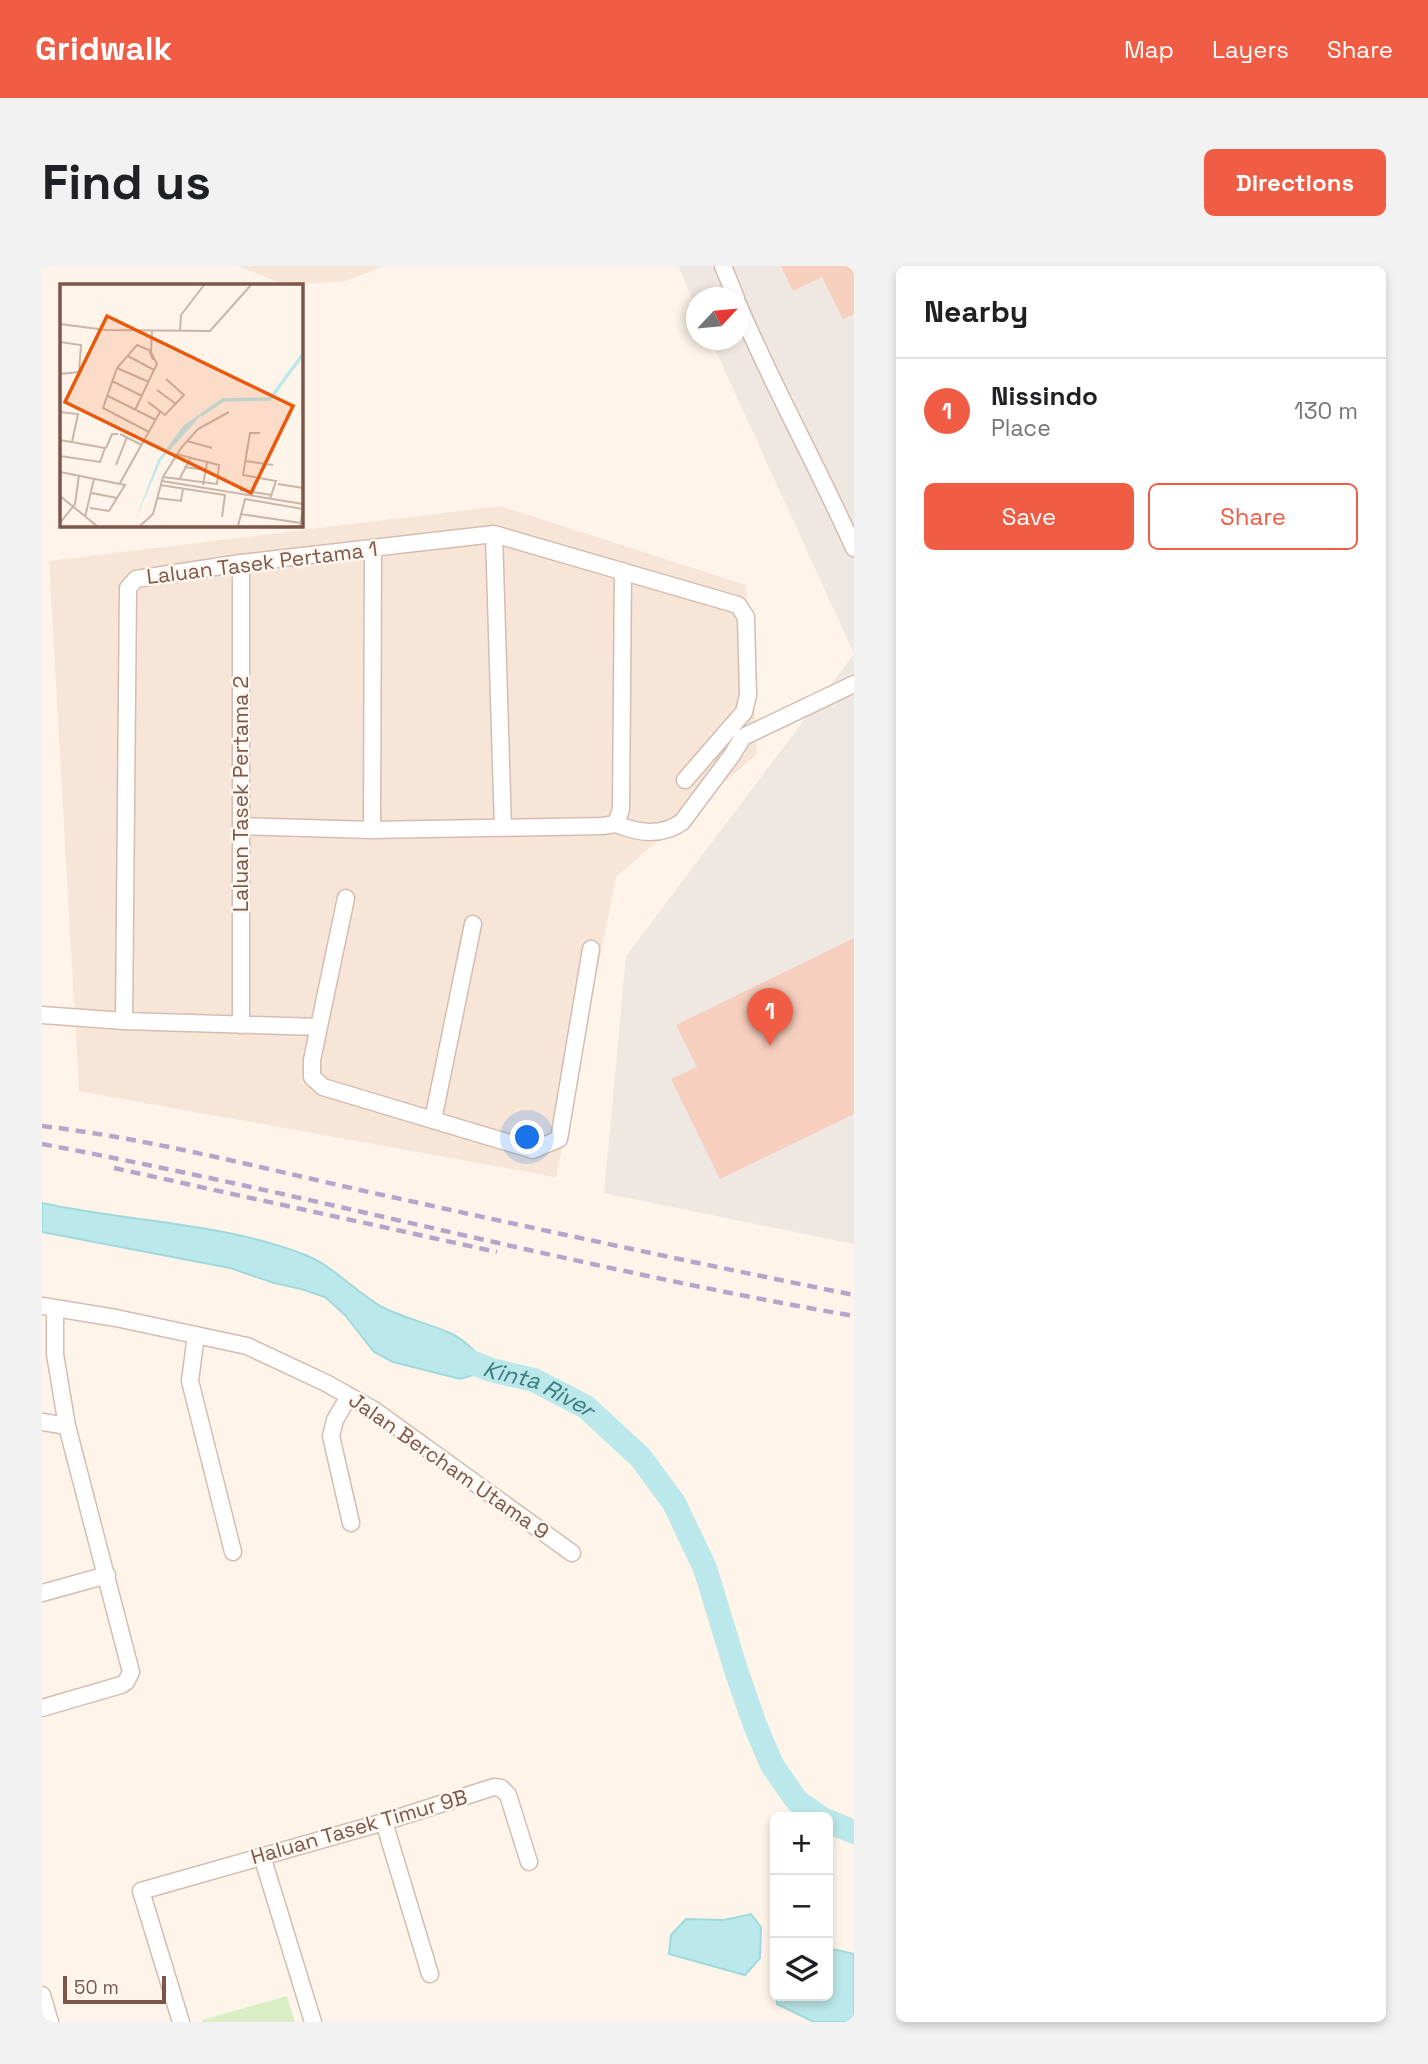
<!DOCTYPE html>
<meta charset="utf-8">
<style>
body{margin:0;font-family:"Space Grotesk",sans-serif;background:#f2f2f2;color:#202124}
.controls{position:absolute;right:21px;bottom:21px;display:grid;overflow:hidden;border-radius:10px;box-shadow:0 4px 10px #0003}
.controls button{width:63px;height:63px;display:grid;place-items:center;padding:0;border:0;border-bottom:2px solid #e0e0e0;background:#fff;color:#202124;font:35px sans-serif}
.compass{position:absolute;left:644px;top:21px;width:63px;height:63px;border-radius:50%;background:#fff;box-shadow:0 4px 10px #0003;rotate:64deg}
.scale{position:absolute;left:21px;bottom:18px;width:103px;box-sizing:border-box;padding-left:7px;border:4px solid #7c5749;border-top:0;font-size:19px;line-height:24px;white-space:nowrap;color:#7c5749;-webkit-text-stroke:5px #fff8f1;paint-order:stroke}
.you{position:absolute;left:486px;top:872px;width:24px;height:24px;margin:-18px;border:5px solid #fff;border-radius:50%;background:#1a73e8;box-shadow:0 0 0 10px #1a73e833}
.badge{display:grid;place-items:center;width:46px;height:46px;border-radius:50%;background:#f15c45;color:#fff;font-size:23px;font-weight:700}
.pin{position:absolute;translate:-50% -58px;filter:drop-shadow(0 2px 4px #0008)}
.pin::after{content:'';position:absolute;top:37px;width:24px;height:21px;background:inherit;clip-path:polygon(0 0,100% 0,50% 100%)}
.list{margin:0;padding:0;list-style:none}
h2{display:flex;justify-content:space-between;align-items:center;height:91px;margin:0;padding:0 28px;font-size:30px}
h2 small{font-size:23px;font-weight:400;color:#757577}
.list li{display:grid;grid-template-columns:46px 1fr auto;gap:21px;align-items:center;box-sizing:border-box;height:105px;padding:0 28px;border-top:2px solid #e0e0e0}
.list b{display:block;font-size:26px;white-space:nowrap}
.list p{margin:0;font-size:23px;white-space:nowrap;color:#757577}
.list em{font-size:23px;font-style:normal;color:#757577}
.actions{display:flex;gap:14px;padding:21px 28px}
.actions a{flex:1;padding:16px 0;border:2px solid #f15c45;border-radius:10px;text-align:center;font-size:24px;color:#f15c45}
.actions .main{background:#f15c45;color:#fff}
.icon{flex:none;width:38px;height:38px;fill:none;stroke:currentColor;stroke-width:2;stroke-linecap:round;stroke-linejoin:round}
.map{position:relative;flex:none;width:812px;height:1756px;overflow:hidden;border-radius:10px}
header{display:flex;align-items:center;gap:42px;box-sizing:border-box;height:98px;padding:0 35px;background:#f15c45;color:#fff}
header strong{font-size:33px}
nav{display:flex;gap:38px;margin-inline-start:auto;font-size:24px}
.intro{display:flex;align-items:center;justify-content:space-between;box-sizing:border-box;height:168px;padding:0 42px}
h1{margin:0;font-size:49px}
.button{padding:18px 32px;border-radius:10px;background:#f15c45;color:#fff;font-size:24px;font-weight:700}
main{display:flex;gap:42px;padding:0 42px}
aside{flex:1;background:#fff;border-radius:10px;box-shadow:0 4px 10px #0003}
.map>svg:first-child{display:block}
.residential{fill:#f7e5d7}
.industrial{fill:#efe7e2}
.green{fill:#d9eec5}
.water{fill:#bbe8ea;stroke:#a0d9dd;stroke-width:2}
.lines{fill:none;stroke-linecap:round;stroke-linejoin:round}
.river{stroke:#bbe8ea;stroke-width:24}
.building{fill:#f6cfbe}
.minor-casing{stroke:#d4bdb0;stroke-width:19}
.minor{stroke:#fff;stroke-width:16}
.rail{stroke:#b6a5cb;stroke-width:4.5;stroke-dasharray:10 7;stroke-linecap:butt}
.labels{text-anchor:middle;stroke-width:5;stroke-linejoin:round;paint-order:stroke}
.street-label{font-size:21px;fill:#7c5749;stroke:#fff8f1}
.water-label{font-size:23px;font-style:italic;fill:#3b7c82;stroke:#fff8f1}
.inset-river{fill:none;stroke:#bbe8ea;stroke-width:3.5}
.inset-road{fill:none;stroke:#cab5a9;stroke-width:2}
.view{fill:#e8590c;fill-opacity:0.15;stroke:#e8590c;stroke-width:3.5}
.inset-edge{fill:none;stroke:#7c5749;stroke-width:3.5}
</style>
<header>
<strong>Gridwalk</strong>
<nav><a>Map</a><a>Layers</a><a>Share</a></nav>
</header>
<div class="intro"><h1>Find us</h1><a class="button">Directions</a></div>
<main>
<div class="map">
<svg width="812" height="1756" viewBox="0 0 812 1756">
<rect width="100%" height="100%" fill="#fef4e9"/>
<path class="residential" d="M196,0h146l-38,15 -61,4z
M458,240l246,79 11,169 -141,123 -60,300 -477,-86 -30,-530z"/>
<path class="industrial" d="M636,0h176v978l-250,-51 22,-237 228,-302 -143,-314h27v-42h-42v9z"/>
<path class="green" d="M245,1730l8,26h-92l-1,-2z"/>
<path class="water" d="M0,937c87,19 177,19 261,51 30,11 52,38 79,53 23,12 47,16 70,27 16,8 27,22 39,36l-31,9 -67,-17 -19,-10 -29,-37 -20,-18 -24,-8 -27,-6 -44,-15 -188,-36z
M709,1648l10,13 -1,31 -15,17 -76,-21 2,-19 15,-16 38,1z
M786,1682l26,6v68h-40l-37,-18v-8h51z"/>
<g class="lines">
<g class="river">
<path id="s1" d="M419,1092l30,12 43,10 52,27 55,51 33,45 31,65 31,102 19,55 17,40 25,36 23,16"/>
<path d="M786,1555l26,11"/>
</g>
</g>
<path class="building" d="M739,0h73v48l-11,5 -21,-42 -29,14z
M812,672v176l-134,65 -49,-100 26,-12 -21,-42z"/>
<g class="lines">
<g class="minor-casing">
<path id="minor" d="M681,0l13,32
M696,38c35,83 79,161 116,244
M452,268l9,294
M199,297v462
M574,558c22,9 45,13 66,-2l50,-67 11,-18 111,-53
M199,560l131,4 230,-4 14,-2 5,-15 2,-238
M330,564l1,-282
M304,632l-34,162v17l11,10 210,63 26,-11 32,-190
M0,749l82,6 195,6
M82,755l4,-433 8,-9 105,-16 253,-29 244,71 8,12 2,78 -4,17 -59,68
M391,854l40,-196
M0,1040l74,12 131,28 79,37 48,27 198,143
M154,1069l-6,46 43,171
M307,1130l-14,24 -4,16 20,87
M0,1156l25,4
M0,1327l65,-18
M0,1442l79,-23 5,-3 5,-10 -64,-246 -12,-72v-46
M342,1556l46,152
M220,1590l51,166
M0,1729l8,27
M139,1756l-40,-131 243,-69 110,-35 7,1 7,7 21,67"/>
</g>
<use href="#minor" class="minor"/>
<path class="rail" d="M0,860c111,13 227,44 336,68 159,35 317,69 476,101
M0,878c272,51 539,125 812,172
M72,902l383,84"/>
</g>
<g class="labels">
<g class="street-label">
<text transform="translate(220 297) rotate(-7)" y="7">Laluan Tasek Pertama 1</text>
<text transform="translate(199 528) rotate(-90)" y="7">Laluan Tasek Pertama 2</text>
<text transform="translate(407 1200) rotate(35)" y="7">Jalan Bercham Utama 9</text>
<text transform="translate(317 1561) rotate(-16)" y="7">Haluan Tasek Timur 9B</text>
</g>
<g class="water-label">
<text dy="8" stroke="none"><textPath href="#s1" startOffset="84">Kinta River</textPath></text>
</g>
</g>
<g transform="translate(18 18)">
<rect width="243" height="243" fill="#fef4e9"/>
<path d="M145,127l-44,49 -28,66 25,-66 26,-35z" fill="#bbe8ea"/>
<path class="inset-river" d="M141,131l22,-15 47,-1 33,-45"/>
<path class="inset-road" d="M0,40l46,6 104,1 41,-46M92,47l-1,21 6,12 -3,6M120,47l1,-16 23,-30M0,58l21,3 -2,27 -19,2M68,72l26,14 -19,40M57,84l32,14M52,97l30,15M97,106l19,14M48,112l48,24M88,118l17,13 19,-20 -18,-16M0,128l18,2 -6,28M89,148l-46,-24 14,-40 20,-23 12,5 4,10M200,149h-10l-7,42 33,6 -6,18M60,150l22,11M0,156l45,8 -5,14 -40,-6M127,157l25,7M46,164l6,-14h6M185,177l28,4M56,181l11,-28M124,183l22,3M0,188l65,13 -16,26 -19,-3M103,193l54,7 2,-19 -43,-11M119,196l11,-21M102,197l141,23M60,199l40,-71M218,200l25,4M100,201l65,10 -3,22M143,201l4,-22M180,206l32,5M32,209l25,5M0,212l37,30M97,214l24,3 2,-12M180,230l61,9M25,233l9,-38M0,239l15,-19 4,-29M80,242l13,-12 10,-37 18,-29 17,-19 31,-17M178,242l7,-27 58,10 -3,17"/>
<path class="view" d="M47,32l186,90 -42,87 -186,-91z"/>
<rect width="243" height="243" class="inset-edge"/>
</g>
</svg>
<div class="controls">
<button>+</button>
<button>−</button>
<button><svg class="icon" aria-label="layers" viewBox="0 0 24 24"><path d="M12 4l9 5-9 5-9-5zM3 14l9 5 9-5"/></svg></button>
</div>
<svg class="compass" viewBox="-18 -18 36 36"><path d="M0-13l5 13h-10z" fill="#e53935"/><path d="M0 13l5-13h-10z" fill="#757577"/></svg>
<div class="scale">50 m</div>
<div class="you"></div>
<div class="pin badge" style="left:728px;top:780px">1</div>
</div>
<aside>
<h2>Nearby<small></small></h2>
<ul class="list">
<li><span class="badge">1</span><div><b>Nissindo</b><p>Place</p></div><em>130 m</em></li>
</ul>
<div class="actions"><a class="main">Save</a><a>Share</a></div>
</aside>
</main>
